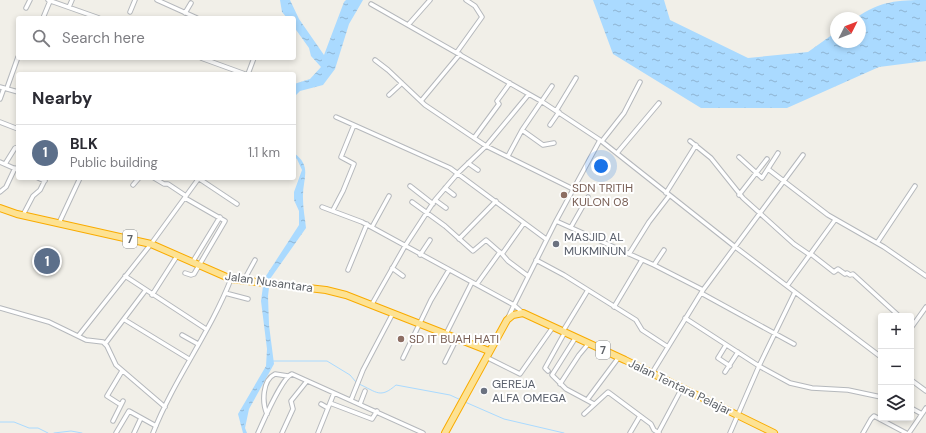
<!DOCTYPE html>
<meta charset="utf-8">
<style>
body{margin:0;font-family:"DM Sans",sans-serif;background:#f2f2f3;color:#2b2b33}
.controls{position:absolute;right:12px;bottom:12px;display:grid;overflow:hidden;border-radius:4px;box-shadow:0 2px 6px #0003}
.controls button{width:36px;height:36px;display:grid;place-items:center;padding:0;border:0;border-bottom:1px solid #e1e1e2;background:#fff;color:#2b2b33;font:20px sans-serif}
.compass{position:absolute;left:830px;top:12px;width:36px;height:36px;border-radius:50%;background:#fff;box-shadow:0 2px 6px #0003;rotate:48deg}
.you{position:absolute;left:601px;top:166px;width:14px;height:14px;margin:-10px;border:3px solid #fff;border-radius:50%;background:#1a73e8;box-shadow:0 0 0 6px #1a73e833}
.badge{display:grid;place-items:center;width:26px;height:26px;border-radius:50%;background:#ea4335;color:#fff;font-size:13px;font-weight:700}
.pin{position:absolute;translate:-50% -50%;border:2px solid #fff;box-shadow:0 1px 4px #0006}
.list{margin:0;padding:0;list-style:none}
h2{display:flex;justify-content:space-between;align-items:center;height:52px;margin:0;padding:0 16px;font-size:17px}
h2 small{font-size:13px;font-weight:400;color:#7c7c81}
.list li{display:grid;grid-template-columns:26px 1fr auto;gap:12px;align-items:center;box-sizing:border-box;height:56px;padding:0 16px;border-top:1px solid #e1e1e2}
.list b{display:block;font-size:15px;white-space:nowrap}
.list p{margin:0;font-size:13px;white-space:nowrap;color:#7c7c81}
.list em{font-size:13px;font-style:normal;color:#7c7c81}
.icon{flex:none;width:22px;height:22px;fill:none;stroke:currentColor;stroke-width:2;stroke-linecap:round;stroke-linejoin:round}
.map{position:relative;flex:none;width:926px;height:433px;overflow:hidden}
.search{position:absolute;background:#fff;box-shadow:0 2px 6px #0003;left:16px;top:16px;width:280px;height:44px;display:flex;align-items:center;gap:10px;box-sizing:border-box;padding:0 14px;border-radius:4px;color:#7c7c81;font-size:15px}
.panel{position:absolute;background:#fff;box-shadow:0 2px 6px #0003;left:16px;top:72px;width:280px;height:108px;border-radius:4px}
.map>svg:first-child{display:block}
.water{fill:url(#water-ripples)}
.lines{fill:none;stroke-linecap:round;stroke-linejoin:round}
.stream{stroke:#aadaff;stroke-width:1}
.street-casing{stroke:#b5b8bc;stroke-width:5.5}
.highway-casing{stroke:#f9ab00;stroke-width:8}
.street{stroke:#fff;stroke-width:3.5}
.highway{stroke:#fde293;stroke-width:6}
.education-dot{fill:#8d6e63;stroke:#fff;stroke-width:1.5}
.worship-dot{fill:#6b7280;stroke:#fff;stroke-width:1.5}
.labels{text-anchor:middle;stroke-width:4;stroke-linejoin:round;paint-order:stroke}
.shield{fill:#fff;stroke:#8f9295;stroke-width:1}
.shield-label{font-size:11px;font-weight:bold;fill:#5f6368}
.education-label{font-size:12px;fill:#785e54;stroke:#fff;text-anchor:start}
.worship-label{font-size:12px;fill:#5b616d;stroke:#fff;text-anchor:start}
.street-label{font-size:12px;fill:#5f6368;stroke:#fff}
</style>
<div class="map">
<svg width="926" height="433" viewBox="0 0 926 433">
<defs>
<pattern id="water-ripples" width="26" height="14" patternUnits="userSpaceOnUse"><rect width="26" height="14" fill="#aadaff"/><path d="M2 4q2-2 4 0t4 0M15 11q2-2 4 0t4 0" fill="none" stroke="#8eb4d2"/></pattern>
</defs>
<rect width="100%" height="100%" fill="#f1efe8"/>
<path class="water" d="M280,0h10l9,19 25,36 20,-53 2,-2h17l-14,24 -14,45 -12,16 -23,6 -6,6v-13l16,-5 11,-12 -10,-11 -2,-8 -15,-21v-9h-7l-5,-6z
M593,0h71l6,20 78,38 60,-6 28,-20v10h24v-24h-4c24,-17 42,-18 70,-18v61l-47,6 -92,41h-86l-88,-54z
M294,153c19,14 8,26 9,46 0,10 2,19 3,29l-36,51 -2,17 1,29 5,39 -25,45 -4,19 2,5h-4l-5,-19 28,-48 1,-17 -6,-48 3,-22 35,-54v-14l-5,-11v-8l8,-22 -5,-11 -3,-2z"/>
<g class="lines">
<path class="stream" d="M273,361h54l23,14 6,7
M359,384c18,8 21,15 37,1l54,10 11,5
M465,402l39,17 60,14
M0,422h14l15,6h9l10,5
M54,433l17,-2 11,2"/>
<g class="street-casing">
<path id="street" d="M48,0l51,18
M157,0l40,18
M371,4l170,97 59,39 134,106 147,111
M69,7l3,-7
M26,8l4,-8
M130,12l5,-12
M185,13l6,-10
M43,18l7,-17
M408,25l22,-25
M457,52l25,-35 -7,-11 -9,-6
M201,58l44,16
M375,60l13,10 37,35 61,41 87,43
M248,74l6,-16
M0,87l18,5
M7,88l11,-31
M389,95l13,-12
M0,99l4,-11
M421,101l39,-47
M556,111l20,-33
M336,117l114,51 96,71
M0,122l18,7
M550,125l9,-13
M522,130l21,15 11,-2
M474,138l25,-34 -2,-3 13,-18
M602,141l22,-28 16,-31
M690,141l21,17 32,40 51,46 16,11
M617,153l42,-50
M508,156l14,-26 30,-44
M739,157l23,21 16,-25
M0,162l18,8
M468,163l10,7
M5,164l10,-16 3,-1
M768,169l60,46 56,32 42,29
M38,178l7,3
M154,178l10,6h4l18,12
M198,178l39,26
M133,185l6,-7
M410,186l23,18
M445,188l9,7
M0,192l6,-5 9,-19
M666,193l30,-48
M739,195l28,-36
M185,198l40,23 -31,53 -3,1 -6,-2
M435,200l11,8
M412,202l33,24 28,25 13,-11 16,14 6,7 20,15
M322,207l40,15 152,83 -6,13
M333,210l10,-19 11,-27 -13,-7 13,-32
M23,215l10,-19 7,-6 6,-12
M556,221l98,44 49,25 -51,83
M59,223l21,-45
M372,227l17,-31
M571,227l17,-30
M459,239l37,-38
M877,243l38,-57
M502,254l22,-31
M629,254l20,-32 20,-26
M811,254l23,18 4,-3 7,5 2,-1 3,2 3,-1 46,42
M420,255l10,-15
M536,260l28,15 72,45 6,10 26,17
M192,263l28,-46
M654,265l10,-15
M392,268l11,8
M348,270l19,-46
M125,276l81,53
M244,280l11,-20
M477,284l23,-32
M787,286l48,-66
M703,290l100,-135
M225,293l23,6
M701,293l93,51
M152,295l25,-39
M372,304l33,-58 30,-46 23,-27 28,-27 43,-52
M614,307l28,-47
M0,308l49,14 37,18 17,2 4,4 9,19 49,42
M523,313l-9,-8 42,-84 44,-81
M685,318l74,48 31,17 22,5 36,2 33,7
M125,320l64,39
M911,328l15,-21
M563,331l25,-41
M446,334l26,-52
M79,335l72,-91 48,-66
M182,335l16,9
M576,337l-24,38 14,14 28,15
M105,344l40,-53
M726,345l-8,13 12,8
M486,357l34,17 33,-47
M403,358l28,-58 18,-30
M445,362l12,-24
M548,371l-3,-3 20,-36
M725,372l13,-20
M911,380l15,11
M560,384l19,-29 10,-12
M351,400l12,-30 30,-57
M587,400l32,-43
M330,403l42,16 5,-8
M321,404l7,4
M360,404l5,-13
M121,405l-14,-9 15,-25
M911,408l11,6 4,-6
M267,414c-5,-11 -5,-34 8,-40l13,2
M584,414l24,-22 43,32 3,6 5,3
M113,421l10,-20
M116,433l13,-22 27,15
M134,433l7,-15
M153,433c21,-54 57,-100 78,-154
M258,433c5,-11 24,-56 34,-59l131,59
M282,433l11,-24 -2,-8 16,-20
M318,433l16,-40
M630,433l10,-17
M658,433l24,-45
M730,433l29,-67 36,-74
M863,433l8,-14 3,-3 32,17
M909,433l13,-19"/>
</g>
<g class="highway-casing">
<path id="highway" d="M0,208l17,6 134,30 80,35 95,11 20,5 143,56
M445,433l62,-113 6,-5 10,-2 102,47 149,73"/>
</g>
<use href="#street" class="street"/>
<use href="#highway" class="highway"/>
</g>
<g class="education-dot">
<circle cx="564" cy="195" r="4"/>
<circle cx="401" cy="339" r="4"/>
</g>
<g class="worship-dot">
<circle cx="556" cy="244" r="4"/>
<circle cx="484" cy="391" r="4"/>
</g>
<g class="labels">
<g class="shield">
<rect x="123" y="230" width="14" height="18" rx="3"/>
<rect x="596" y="341" width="14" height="18" rx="3"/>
</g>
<g class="shield-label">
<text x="130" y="243">7</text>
<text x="603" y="354">7</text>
</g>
<g class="education-label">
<text x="572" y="192">SDN TRITIH<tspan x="572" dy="14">KULON 08</tspan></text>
<text x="409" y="343">SD IT BUAH HATI</text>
</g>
<g class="worship-label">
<text x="564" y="241">MASJID AL<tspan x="564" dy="14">MUKMINUN</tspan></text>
<text x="492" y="388">GEREJA<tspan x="492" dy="14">ALFA OMEGA</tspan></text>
</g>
<g class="street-label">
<text transform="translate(269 282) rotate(8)" y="4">Jalan Nusantara</text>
<text transform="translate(680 387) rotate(26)" y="4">Jalan Tentara Pelajar</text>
</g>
</g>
</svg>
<div class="controls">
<button>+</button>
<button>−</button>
<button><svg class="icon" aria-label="layers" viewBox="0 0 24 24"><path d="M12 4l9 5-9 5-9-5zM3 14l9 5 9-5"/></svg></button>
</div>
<svg class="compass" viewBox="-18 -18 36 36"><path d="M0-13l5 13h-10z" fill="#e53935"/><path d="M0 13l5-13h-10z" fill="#7c7c81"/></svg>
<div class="you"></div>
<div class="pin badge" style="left:47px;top:261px;background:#5c6f8a">1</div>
<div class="search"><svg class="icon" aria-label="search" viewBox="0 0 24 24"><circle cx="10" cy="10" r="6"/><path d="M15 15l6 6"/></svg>Search here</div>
<section class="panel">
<h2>Nearby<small></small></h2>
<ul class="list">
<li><span class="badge" style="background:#5c6f8a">1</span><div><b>BLK</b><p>Public building</p></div><em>1.1 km</em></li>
</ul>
</section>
</div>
